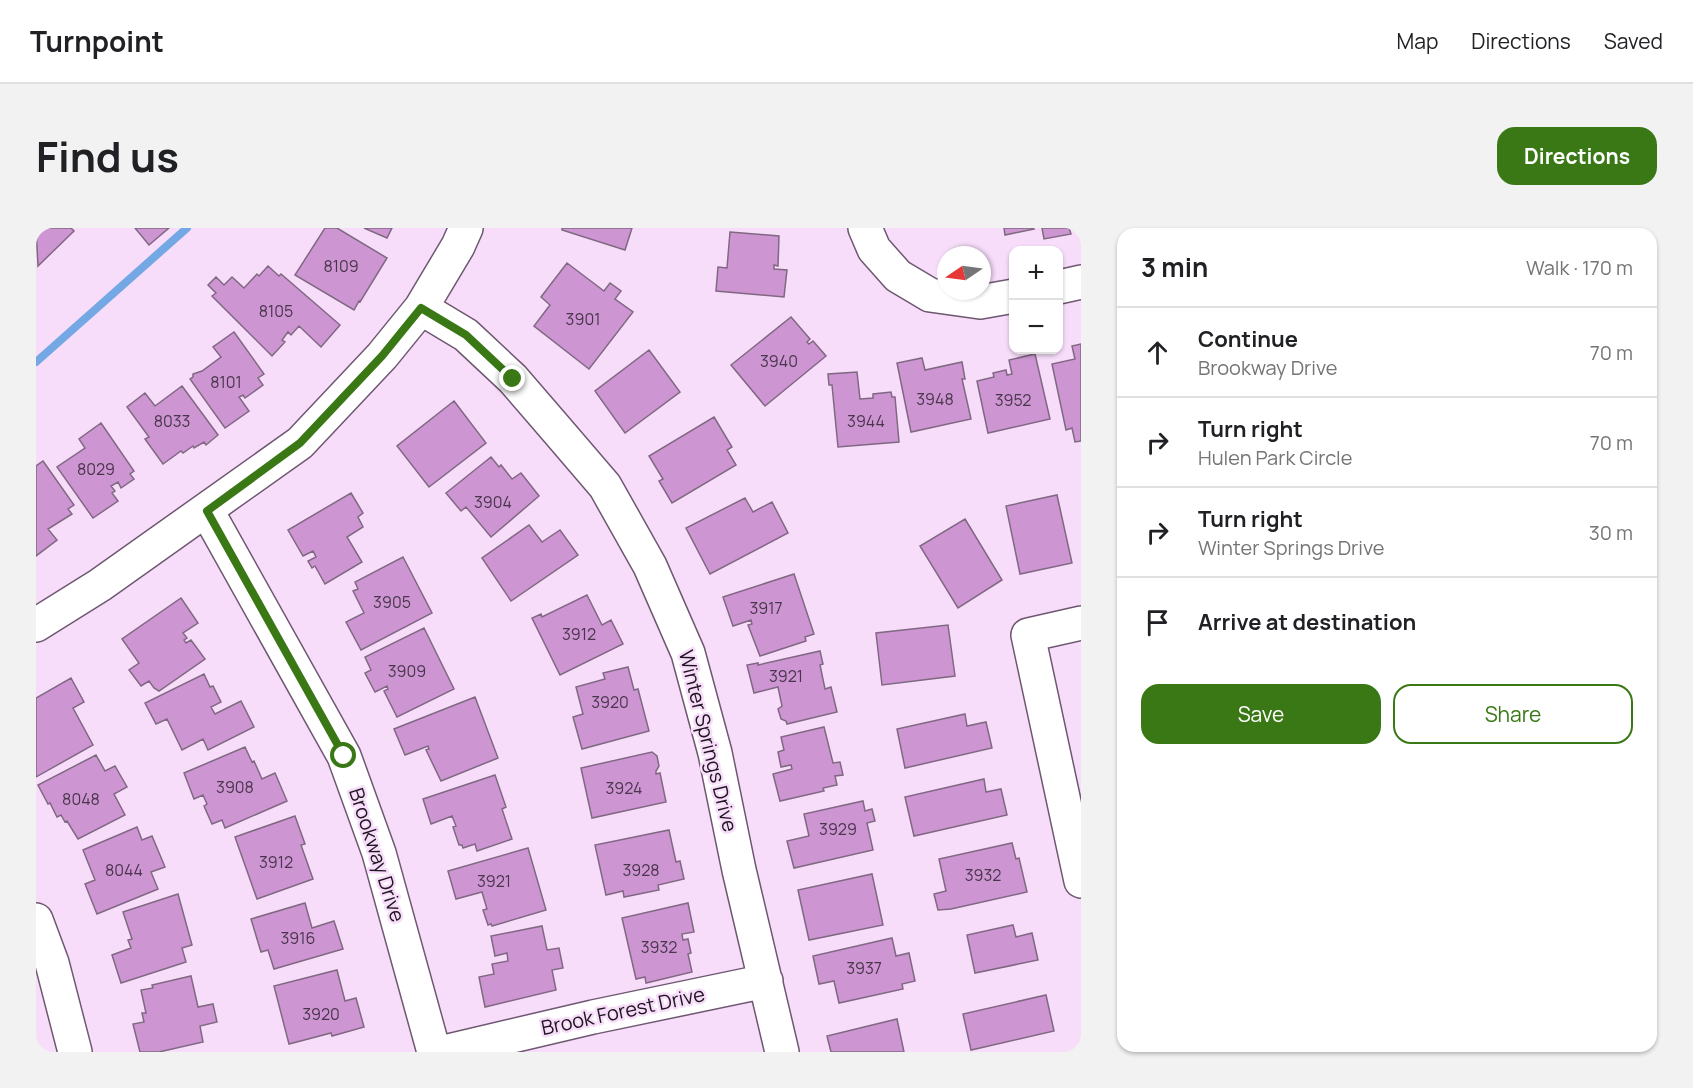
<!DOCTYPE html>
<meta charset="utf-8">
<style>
body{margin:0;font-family:Manrope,sans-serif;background:#f2f2f2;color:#202124}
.controls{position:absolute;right:18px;top:18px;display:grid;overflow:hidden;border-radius:12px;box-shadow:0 2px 4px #0004}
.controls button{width:54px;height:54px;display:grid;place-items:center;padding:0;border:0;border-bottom:2px solid #e0e0e0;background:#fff;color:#202124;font:30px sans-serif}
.compass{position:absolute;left:901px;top:18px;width:54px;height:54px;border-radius:50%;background:#fff;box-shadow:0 2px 4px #0004;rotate:257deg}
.stop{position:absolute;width:18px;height:18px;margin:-14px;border:4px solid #397815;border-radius:50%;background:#fff}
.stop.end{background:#397815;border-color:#fff;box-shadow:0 2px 6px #0008}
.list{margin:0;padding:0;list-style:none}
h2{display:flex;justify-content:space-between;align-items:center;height:78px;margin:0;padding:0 24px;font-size:26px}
h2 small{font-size:20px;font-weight:400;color:#757577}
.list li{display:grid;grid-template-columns:39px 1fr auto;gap:18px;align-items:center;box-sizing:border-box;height:90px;padding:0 24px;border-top:2px solid #e0e0e0}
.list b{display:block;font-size:22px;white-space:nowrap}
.list p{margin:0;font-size:20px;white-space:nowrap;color:#757577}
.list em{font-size:20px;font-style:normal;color:#757577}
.actions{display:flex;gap:12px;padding:18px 24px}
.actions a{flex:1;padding:14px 0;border:2px solid #397815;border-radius:18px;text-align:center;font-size:21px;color:#397815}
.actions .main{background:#397815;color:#fff}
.icon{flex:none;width:33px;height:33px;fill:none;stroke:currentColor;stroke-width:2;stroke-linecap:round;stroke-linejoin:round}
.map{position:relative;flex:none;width:1045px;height:824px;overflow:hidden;border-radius:18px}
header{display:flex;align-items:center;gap:36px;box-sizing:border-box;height:84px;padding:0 30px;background:#fff;border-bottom:2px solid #e0e0e0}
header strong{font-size:28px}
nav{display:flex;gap:33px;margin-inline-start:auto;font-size:21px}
.intro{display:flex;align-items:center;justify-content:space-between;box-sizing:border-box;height:144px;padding:0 36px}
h1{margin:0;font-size:42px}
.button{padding:15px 27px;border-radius:18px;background:#397815;color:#fff;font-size:21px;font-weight:700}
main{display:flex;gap:36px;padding:0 36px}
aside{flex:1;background:#fff;border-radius:18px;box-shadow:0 2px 4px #0004}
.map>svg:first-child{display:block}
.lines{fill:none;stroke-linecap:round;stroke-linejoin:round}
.stream{stroke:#73a8e4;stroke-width:8}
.building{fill:#cd96d3;stroke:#806882;stroke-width:1.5}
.minor-casing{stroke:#6e5770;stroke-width:36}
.minor{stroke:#fff;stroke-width:33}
.route{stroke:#397815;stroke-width:8}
.labels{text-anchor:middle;stroke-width:5;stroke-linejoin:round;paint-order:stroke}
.number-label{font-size:16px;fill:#4a354c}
.street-label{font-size:20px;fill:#1e151f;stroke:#f7ddfa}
</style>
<header>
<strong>Turnpoint</strong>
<nav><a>Map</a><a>Directions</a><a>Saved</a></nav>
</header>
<div class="intro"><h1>Find us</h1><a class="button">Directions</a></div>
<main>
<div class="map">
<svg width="1045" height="824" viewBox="0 0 1045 824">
<rect width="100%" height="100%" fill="#f7ddfa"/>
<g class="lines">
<path class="stream" d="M0,134l151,-134"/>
</g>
<path class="building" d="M0,0h35l3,3 -36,35z
M99,0h34l-20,17z
M289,0h12l50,30 -27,44 -1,-1 -5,9 -59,-35z
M328,0h28l-5,10z
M526,0h70l-7,22 -63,-20z
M968,0h29l1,1 -29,6z
M1006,0h27l2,6 -27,5z
M694,4l49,4 -1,30 -4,-1v4l13,1 -3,27 -68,-6 2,-24 9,1z
M531,35l37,28 6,-8 11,8 -6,8 18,13 -44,57 -55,-43 16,-21 -9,-8z
M232,38l11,10 2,-2 59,51 -19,22 -22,-21 -8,9 -3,-3 -6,8 3,2 -13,14 -60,-60 4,-3 -8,-8 8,-8 8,8 8,-8 12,11 13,-14 2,2z
M755,89l19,22 -3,3 2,2 4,-3 13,15 -61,50 -34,-41z
M198,104l30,42 -6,4 5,7 -18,13 -2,-3 -4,2 10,14 -24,17 -35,-49 3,-2v-3l9,-3 19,-14 -8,-10z
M1045,116v97l-6,1 -3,-14 -6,2 -14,-66 23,-5 -3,-13z
M613,122l31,42 -55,41 -30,-42z
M999,126l15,65 -62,14 -11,-52 17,-4 -1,-4 13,-3 1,5 5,-1 -3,-14z
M886,130l3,12 37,-8 3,17h-3l9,40 -60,13 -14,-69z
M821,144l3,27 13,-1v-4l18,-2 1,5h3l4,45 -61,5 -6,-62h-3l-1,-11z
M146,158l36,49 -12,10 -2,-3 -10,6 -1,-2 -10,7 -2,-2 -18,13 -18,-25 4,-2 -22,-30 18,-14 10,13z
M418,173l32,42 -57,44 -32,-41z
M678,189l18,30 -5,3 9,15 -64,38 -13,-22 4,-2 -14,-23z
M65,195l33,48 -4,3 4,5 -13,9 -3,-6 -7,4 4,5 -3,2 6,8 -25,17 -36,-51 28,-19 -6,-9z
M455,229l8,10 2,-2 11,14 9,-6 18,23 -48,41 -25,-30 -5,4 -15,-18z
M7,233l31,44 -6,4 4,5 -24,15 9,11 -21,16v-90z
M315,265l12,20 -5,4 5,10 -16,10 15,25 -37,22 -10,-18 -3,2 -4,-7 8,-4 -3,-6 -10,5 -15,-26z
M1021,267l15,68 -52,11 -14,-68z
M709,270l8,14 19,-10 16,31 -78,41 -24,-46z
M929,291l37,61 -44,28 -38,-62z
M493,297l13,17 18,-12 18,25 -67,46 -29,-43z
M367,329l29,56 -71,37 -15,-28 18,-9 -11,-22 5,-2 -3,-7z
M758,346l20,60 -9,3 1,4 -46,15 -12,-31 4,-1 -1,-4 -18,6 -10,-29z
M551,367l15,30 9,-5 12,24 -63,31 -28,-57 9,-4 1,3z
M145,370l17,25 -15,10 4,5 -3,2 2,3 5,-3 14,19 -46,32 -5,-3 -5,-7 -8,5 -12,-16 10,-7 -17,-24z
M912,397l7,51 -73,9 -6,-52z
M388,400l30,61 -57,28 -13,-26 4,-2 -1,-3 -12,6 -10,-19 6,-3 -6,-13z
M784,423l3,13 -3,1 5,24 6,-2 6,25 -50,12 -1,-3 -5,-2 -3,-10 4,-3 -4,-19 -24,6 -7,-28 11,-2v2z
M592,439l6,23 4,-1 11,42 -67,18 -9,-32 10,-3 -7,-27 29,-8 -2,-6z
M168,446l6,13 3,-1 8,16 -10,5 4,7 26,-13 13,26 -46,23 -5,-11 -21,11 -15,-31 -11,5 -11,-21z
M35,450l13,24 -11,6 20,37 -57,32v-79z
M439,469l23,61 -57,23 -15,-31 3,-1 -1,-3 -23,9 -11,-26z
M929,486l2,12 19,-4 6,26 -87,20 -8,-39z
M788,499l9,36 7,-1 3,13 -8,1 2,9 -14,3 1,3 -44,10 -7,-27 19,-5 -1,-4 -10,2 -3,-15 6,-2 -3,-13z
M209,519l7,15 2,-1 8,18 13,-6 12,28 -62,27 -3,-8 -10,4 -8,-18 3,-2 -4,-9 -9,4 -10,-26z
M616,524l5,4 2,10 -3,5v3l4,-1 6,29 -74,16 -11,-50z
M60,527l9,16 10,-5 12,21 -13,7 11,21 -47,24 -11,-18 -2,1 -4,-7 -4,2 -7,-14 -2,1 -10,-19z
M459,547l11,32 -4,2 10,30 -35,12 -2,-7 -12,4 -1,-3h-3l-6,-18 3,-1 -4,-10 -21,8 -8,-25z
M948,551l2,13 15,-3 6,26 -93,21 -9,-39z
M827,573l2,10 7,-2 3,12 -8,2 6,27 -79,18 -7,-27 22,-5 -5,-22z
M259,588l10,28 -4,1 12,34 -56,20 -22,-62z
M101,599l5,13 10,-4 13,31 -14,5 7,17 -61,25 -12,-30 10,-4 -12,-30z
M633,602l7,32 4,-1 4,18 -26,6 1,5 -35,7 -1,-6 -17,4 -11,-50z
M976,615l4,16 3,-1 8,34 -76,17 -13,1 -4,-16 12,-3 -7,-32z
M492,620l18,62 -54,16 -1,-2 -3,1 -5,-15 4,-1 -5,-17 -26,7 -8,-28z
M836,646l11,51 -74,15 -11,-50z
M142,666l14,51 -10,3 4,14 -65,21 -9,-28 19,-7 -3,-8 4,-1 -9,-27z
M269,675l7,25 22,-7 9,28 -69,20 -6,-19 -7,2 -10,-33z
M652,675l6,29 -12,2 1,6 5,-1 3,14 -3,1 4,18 -46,11 -1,-6 -9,2 -14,-61z
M977,697l3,12 16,-4 6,27 -63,13 -8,-38z
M506,698l5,24 12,-2 4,20 -11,2 4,20 -71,17 -6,-30 15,-3 -2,-10 16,-3 -1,-8 -12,3 -4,-20z
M856,710l4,18 13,-3 6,28 -13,3 1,5 -64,14 -5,-22 -15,3 -6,-28z
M301,742l8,31 11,-3 8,29 -32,9 -1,-3 -42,11 -15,-58z
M155,748l7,31 15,-3 4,18 -17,4 3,16 -44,10h-19l-7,-28 11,-2 -2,-9h4l-5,-23 12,-2 -1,-3z
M1010,767l8,36 -83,19 -8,-36z
M861,791l7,33h-73l-4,-16z"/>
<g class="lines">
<g class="minor-casing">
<path id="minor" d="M829,0l9,21 24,27 32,19 50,7 34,-6
M1023,59l22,-5
M385,80l45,27 47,44 44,51 48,56 45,80 38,87 27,100 24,117 43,182
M171,283l137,245 35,97 55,199
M1045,395l-53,12 53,246
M0,397l64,-40 200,-142 82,-87 39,-48 37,-62 8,-18
M0,692l16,43 23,89
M408,824l149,-35 173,-36"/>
</g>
<use href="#minor" class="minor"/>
</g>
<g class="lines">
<path class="route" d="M308,528l-137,-245 93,-68 82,-87 39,-48 45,27 47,44"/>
</g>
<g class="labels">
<g class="number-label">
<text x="305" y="44">8109</text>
<text x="240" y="89">8105</text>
<text x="547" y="97">3901</text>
<text x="743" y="139">3940</text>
<text x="190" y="160">8101</text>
<text x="899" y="177">3948</text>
<text x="977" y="178">3952</text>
<text x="136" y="199">8033</text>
<text x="830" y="199">3944</text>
<text x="60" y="247">8029</text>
<text x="457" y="280">3904</text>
<text x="356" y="380">3905</text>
<text x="730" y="386">3917</text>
<text x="543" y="412">3912</text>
<text x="371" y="449">3909</text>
<text x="750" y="454">3921</text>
<text x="574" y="480">3920</text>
<text x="199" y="565">3908</text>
<text x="588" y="566">3924</text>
<text x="45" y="577">8048</text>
<text x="802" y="607">3929</text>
<text x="240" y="640">3912</text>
<text x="88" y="648">8044</text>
<text x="605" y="648">3928</text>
<text x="947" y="653">3932</text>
<text x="458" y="659">3921</text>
<text x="262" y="716">3916</text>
<text x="623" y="725">3932</text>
<text x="828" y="746">3937</text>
<text x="285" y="792">3920</text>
</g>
<g class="street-label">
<text transform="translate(672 513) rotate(76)" y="7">Winter Springs Drive</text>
<text transform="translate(341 627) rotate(72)" y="7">Brookway Drive</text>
<text transform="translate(587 783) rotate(-12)" y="7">Brook Forest Drive</text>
</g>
</g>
</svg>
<div class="controls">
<button>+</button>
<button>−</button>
</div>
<svg class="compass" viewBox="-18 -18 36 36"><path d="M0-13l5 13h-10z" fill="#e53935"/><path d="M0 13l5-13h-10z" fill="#757577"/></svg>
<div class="stop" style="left:308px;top:528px"></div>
<div class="stop end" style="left:477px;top:151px"></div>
</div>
<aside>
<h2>3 min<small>Walk · 170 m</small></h2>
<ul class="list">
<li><svg class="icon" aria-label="ahead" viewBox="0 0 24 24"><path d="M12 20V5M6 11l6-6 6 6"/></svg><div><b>Continue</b><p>Brookway Drive</p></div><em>70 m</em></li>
<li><svg class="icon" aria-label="right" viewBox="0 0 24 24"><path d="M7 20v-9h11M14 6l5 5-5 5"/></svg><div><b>Turn right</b><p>Hulen Park Circle</p></div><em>70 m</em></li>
<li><svg class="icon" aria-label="right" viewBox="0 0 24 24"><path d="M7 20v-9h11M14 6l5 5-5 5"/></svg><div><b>Turn right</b><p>Winter Springs Drive</p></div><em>30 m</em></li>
<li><svg class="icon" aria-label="arrive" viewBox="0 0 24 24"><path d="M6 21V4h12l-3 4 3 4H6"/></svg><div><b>Arrive at destination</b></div></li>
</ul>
<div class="actions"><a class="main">Save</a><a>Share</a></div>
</aside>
</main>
